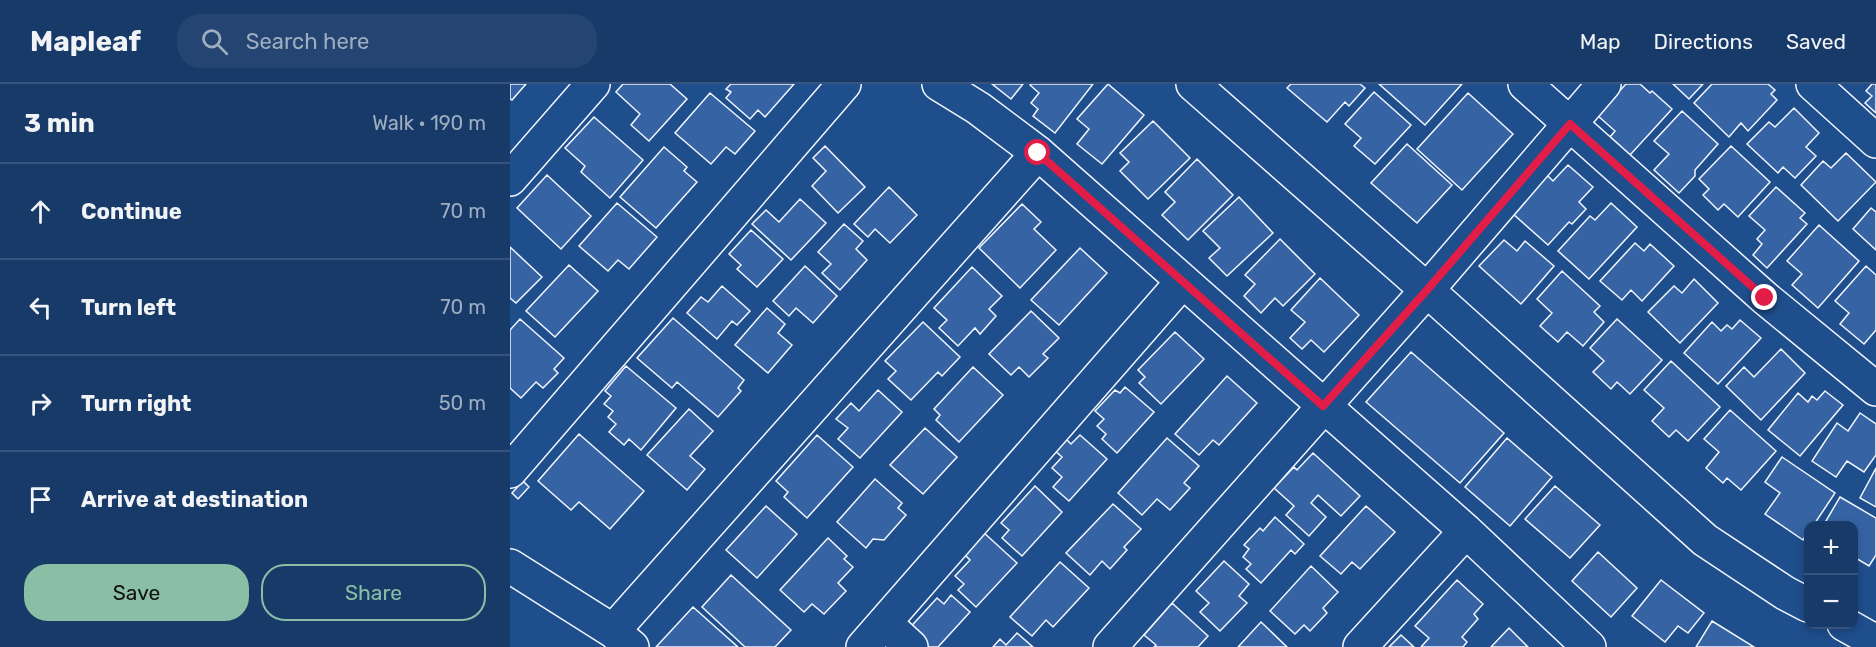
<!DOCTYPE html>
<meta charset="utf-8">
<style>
body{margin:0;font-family:Rubik,sans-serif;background:#244571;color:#f1f3f6}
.controls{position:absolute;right:18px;bottom:18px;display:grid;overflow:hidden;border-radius:12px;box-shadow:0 3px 9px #0003}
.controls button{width:54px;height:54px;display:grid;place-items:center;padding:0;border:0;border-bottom:2px solid #36547d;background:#173a69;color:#f1f3f6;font:30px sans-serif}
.stop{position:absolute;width:18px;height:18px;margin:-14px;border:4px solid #e11d48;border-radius:50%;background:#fff}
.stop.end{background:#e11d48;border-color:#fff;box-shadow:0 2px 6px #0008}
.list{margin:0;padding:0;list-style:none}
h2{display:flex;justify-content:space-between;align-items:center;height:78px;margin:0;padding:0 24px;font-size:26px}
h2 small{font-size:20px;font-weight:400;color:#9eadc0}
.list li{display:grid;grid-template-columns:39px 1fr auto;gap:18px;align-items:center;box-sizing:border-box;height:96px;padding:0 24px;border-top:2px solid #36547d}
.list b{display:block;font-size:22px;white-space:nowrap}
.list em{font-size:20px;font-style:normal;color:#9eadc0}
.actions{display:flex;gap:12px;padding:18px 24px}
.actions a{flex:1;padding:14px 0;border:2px solid #8abfa5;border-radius:24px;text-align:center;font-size:21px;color:#8abfa5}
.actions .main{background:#8abfa5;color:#111}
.icon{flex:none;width:33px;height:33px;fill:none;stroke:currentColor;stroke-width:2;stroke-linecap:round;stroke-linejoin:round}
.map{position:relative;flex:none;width:1366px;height:563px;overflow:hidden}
header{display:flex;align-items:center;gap:36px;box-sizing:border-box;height:84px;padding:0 30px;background:#173a69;border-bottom:2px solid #36547d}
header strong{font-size:28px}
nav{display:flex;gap:33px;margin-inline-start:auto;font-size:21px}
.search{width:420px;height:54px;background:#244571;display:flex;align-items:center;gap:15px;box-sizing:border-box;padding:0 21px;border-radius:24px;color:#9eadc0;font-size:22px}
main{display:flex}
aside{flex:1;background:#173a69}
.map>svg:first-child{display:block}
.building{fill:#3563a3;stroke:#f2f6ff;stroke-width:1.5}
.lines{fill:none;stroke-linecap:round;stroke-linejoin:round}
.minor-casing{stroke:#f2f6ff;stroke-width:36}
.minor{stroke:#1f4e8c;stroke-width:33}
.route{stroke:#e11d48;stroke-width:8}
</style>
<header>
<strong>Mapleaf</strong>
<div class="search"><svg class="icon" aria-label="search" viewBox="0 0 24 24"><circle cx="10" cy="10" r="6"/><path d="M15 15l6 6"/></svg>Search here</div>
<nav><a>Map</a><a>Directions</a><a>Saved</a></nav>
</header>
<main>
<aside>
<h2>3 min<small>Walk · 190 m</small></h2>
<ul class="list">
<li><svg class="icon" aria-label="ahead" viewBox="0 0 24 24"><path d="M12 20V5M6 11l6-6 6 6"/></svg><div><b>Continue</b></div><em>70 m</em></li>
<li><svg class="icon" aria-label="left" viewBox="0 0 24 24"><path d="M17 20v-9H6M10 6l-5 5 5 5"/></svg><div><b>Turn left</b></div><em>70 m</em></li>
<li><svg class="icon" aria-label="right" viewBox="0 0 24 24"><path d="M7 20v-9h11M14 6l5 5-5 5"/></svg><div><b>Turn right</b></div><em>50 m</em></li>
<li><svg class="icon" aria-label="arrive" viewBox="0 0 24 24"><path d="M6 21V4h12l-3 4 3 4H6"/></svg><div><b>Arrive at destination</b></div></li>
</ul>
<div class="actions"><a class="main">Save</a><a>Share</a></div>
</aside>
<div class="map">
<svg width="1366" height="563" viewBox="0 0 1366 563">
<rect width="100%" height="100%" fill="#1f4e8c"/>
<path class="building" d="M0,0h16l-14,16 -2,-1z
M113,0h47l17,15 -38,42 -18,-16 9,-11 -24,-22z
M221,0h63l-29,33 -7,-7 -8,9 -24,-21 5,-6 -5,-3z
M482,0h31l-12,15z
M521,0h62l-38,49 -22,-17 5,-7 -7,-6 8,-10 -9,-8z
M598,0l36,31 -42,49 -25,-20 12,-15 -12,-10z
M781,0h69l5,4 -16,18 -4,-4 -18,20 -40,-34z
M869,0h83l-37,41z
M1116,0h14l10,9 2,-2 20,18 -42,46 -20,-18 5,-6 -18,-16z
M1163,0h30l-14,15z
M1202,0h56l7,6 -4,4 6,6 -29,31 -7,-8 -12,14 -35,-34z
M1362,0h4v29l-11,-10 7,-7 -6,-5z
M864,8l37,33 -36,39 -21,-18 7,-8 -16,-14z
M200,9l45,38 -20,23 -9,-7 -15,17 -36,-31z
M958,9l45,41 -51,56 -45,-41z
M1284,24l25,25 -13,14 10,9 -21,22 -12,-11 -5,6 -31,-29 22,-22 6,5z
M1172,27l36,33 -23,26v6l-16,17 -25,-23 15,-16 -15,-13z
M84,33l49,43 -33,38 -29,-26 4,-6 -20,-18z
M643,37l37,37 -42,41 -28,-28 9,-9 -9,-9z
M897,60l45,41 -35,38 -46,-40z
M315,62l40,41 -27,26 -26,-27 14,-15 -13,-13z
M1221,62l39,36 -32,35 -14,-13 -6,6 -15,-15 6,-6 -10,-10z
M154,63l23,20 -3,4 13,11 -41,46 -36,-31z
M1336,69l30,29 -38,39 -37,-36 22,-24 8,7z
M687,75l36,36 -45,45 -26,-25 13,-13 -10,-10z
M1058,81l25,22 -14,15 7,7 -14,15 -3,-2 -21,23 -36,-32 35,-38 6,6z
M37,91l44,41 -30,33 -44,-41z
M379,103l28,28 -27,28 -15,-14 -7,8 -14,-13z
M1266,103l29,26 -5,5 7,6 -40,44 -14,-13 9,-11 -5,-5 8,-9 -16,-14z
M729,113l34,36 -46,43 -18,-18 11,-10 -17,-17z
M290,115l26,24 -35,37 -39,-36 14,-14 13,12z
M107,119l40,34 -28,32 -11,-9 -10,11 -29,-25z
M1101,119l26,24 -48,52 -31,-28 32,-35 5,4z
M512,120l19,18 -7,7 22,21 -36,38 -41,-40z
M1361,124l5,4v38l-23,-21z
M334,140l19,17 -7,8 11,11 -27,30 -18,-17 9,-9 -13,-12z
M1309,141l40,36 -41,47 -26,-23 10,-11 -15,-13z
M241,146l32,29 -26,28 -20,-18 4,-4 -12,-11z
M770,155l35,35 -32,32 -8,-8 -14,15 -17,-17 11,-12 -10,-9z
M994,156l13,11 8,-10 29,25 -33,38 -42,-38z
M1125,159l9,8 6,-7 24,22 -32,35 -11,-11 -9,10 -22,-19z
M0,163l32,30 -26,26 -6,-5z
M570,164l27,25 -48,52 -28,-25z
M59,181l29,26 -43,46 -29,-26z
M295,182l32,30 -24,27 -17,-15 -7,8 -16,-15z
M1356,182l10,9v55l-12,14 -24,-20 9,-11 -14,-12z
M462,183l30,29 -13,13 7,7 -16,18 -5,-6 -17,18 -19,-18 8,-8 -13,-12z
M1052,187l38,35 -6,6 10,10 -21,24 -16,-14 -9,10 -18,-16 12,-13 -15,-14z
M810,194l39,37 -35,37 -13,-12 -9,9 -12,-11 15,-16 -14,-12z
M1184,195l24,24 -38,40 -32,-31 26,-26 8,7z
M212,202l28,25 -13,14 -5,-4 -15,18 -30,-26 14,-16 7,5z
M257,224l18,16 -7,9 14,12 -24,28 -33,-28z
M521,227l28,27 -16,16 5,4 -19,19 -10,-10 -8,8 -22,-21z
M163,234l71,62 -6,8 3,3 -23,26 -41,-35 -5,6 -35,-30z
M10,235l44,39 -10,11 4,4 -15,15 -7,-6 -15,16 -11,-10v-58z
M1107,235l45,41 -32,34 -13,-12 -6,7 -18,-17 11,-11 -14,-13z
M1230,236l21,18 -43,46 -34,-31 28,-31 9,9 6,-6 5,4z
M413,238l37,35 -18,19 -4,-4 -27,28 -23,-21 8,-8 -11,-10z
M665,248l29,27 -43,45 -22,-21 6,-6 -7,-7z
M1271,265l24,24 -44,47 -35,-34 18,-19 10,10z
M901,268l93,81 -44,50 -94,-81z
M1161,277l49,46 -32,34 -12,-11 -7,7 -17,-16 12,-13 -20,-18z
M116,282l50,42 -35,42 -12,-11 -5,6 -15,-13 7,-8 -8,-7 5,-6 -9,-7 7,-8 -6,-5z
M463,283l30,28 -44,47 -23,-22 4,-5 -6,-6z
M717,292l30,27 -38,42 -6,-5 -14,15 -24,-21z
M615,303l29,25 -37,41 -15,-14 4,-5 -9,-8 7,-7 -9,-8 20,-21 5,3z
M368,306l24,22 -42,46 -22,-19 10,-11 -12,-9 15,-16 8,8z
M1315,307l18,14 -43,51 -32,-26 30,-37 10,9 4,-6 5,4z
M179,325l24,22 -23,25 15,13 -18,21 -40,-35z
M1220,326l46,41 -35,39 -14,-12 -4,5 -17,-15 13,-16 -15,-13z
M1350,329l16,11v31l-12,17 -17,-11 -11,16 -24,-16 25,-38 11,8z
M415,344l32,29 -34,37 -33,-29z
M69,350l65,57 -34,38 -31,-27 -8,8 -33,-29z
M307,351l36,32 -46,51 -23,-21 4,-5 -12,-11z
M570,351l27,24 -38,42 -16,-14 9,-10 -10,-9 10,-11 -8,-7 11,-12 6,6z
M657,354l32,28 -15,17 6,5 -20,22 -13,-11 -15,16 -24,-22z
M997,354l45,39 -42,49 -45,-39z
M803,369l47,43 -19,20 -23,-21 -7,8 15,14 -17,19 -23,-21 8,-9 -20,-18 20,-21 3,3z
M1272,373l53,36 -22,33h-5v6l-5,8 -38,-26 15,-21 -15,-11z
M1366,384v39l-16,-9z
M365,395l27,24 -4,5 8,7 -22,25 -11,-1 -7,9 -29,-26z
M13,397l6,6 -11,12 -6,-6z
M525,402l27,26 -40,44 -20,-18 7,-8 -8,-7z
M1045,402l45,39 -30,33 -45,-39z
M1330,413l36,21v37l-7,11 -15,-9v-31h-31z
M603,420l28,25 -17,18 3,3 -17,19 -8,-8 -12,14 -24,-22z
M256,422l31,28 -40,44 -31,-28z
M856,422l29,26 -35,37 -8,-7 -11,12 -21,-18z
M765,433l29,27 -9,10 -4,-4 -30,33 -15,-14 5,-5 -8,-7 6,-8 -5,-4 16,-17 3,3z
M472,447l35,32 -41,44 -18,-17 6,-6 -9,-8 15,-16 -8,-8z
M318,454l19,18 -3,3 9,8 -15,16 8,8 -22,23 -12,-10 -8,8 -24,-22z
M1088,468l39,36 -26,29 -39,-36z
M714,477l25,23 -10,12 8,7 -27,28 -20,-19 9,-9 -13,-12z
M550,478l29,26 -36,39 -7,-7 -14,16 -22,-19z
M801,482l27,26 -15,16 4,5 -17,18 -6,-6 -9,9 -25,-23z
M221,491l60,55 -16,17h-30l-43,-40z
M947,496l26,24 -9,10 4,5 -16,18 5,5 -4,5h-42l8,-9 -14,-12z
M1151,496l43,33 -16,20 -10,-7 -13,16 -33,-26z
M441,511l19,17 -32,35h-15l-17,-15 31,-34 7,6z
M662,519l36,33 -10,11h-44l2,-2 -12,-10z
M183,523l45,40h-82z
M1202,537l42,26h-58z
M751,538l26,25h-49z
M999,544l19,19h-37z
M507,549l16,14h-40l7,-8 6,6z
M891,551l13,12h-25z"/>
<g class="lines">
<g class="minor-casing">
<path id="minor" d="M429,0l39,24 60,45 428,378 123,116
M683,0l234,206 278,250 80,53 23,12
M1015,0l240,214 111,91
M1303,0l63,57
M0,95l83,-95
M0,387l334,-387
M0,482l103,65 19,16
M375,539l26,24
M1334,540l32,18
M103,547l425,-478
M353,563l320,-366
M600,563l317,-357 177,-206
M850,563l106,-116"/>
</g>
<use href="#minor" class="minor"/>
</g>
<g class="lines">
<path class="route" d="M528,69l285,253 104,-116 143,-166 195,174"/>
</g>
</svg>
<div class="controls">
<button>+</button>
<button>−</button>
</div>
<div class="stop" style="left:528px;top:69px"></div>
<div class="stop end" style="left:1255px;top:214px"></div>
</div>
</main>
